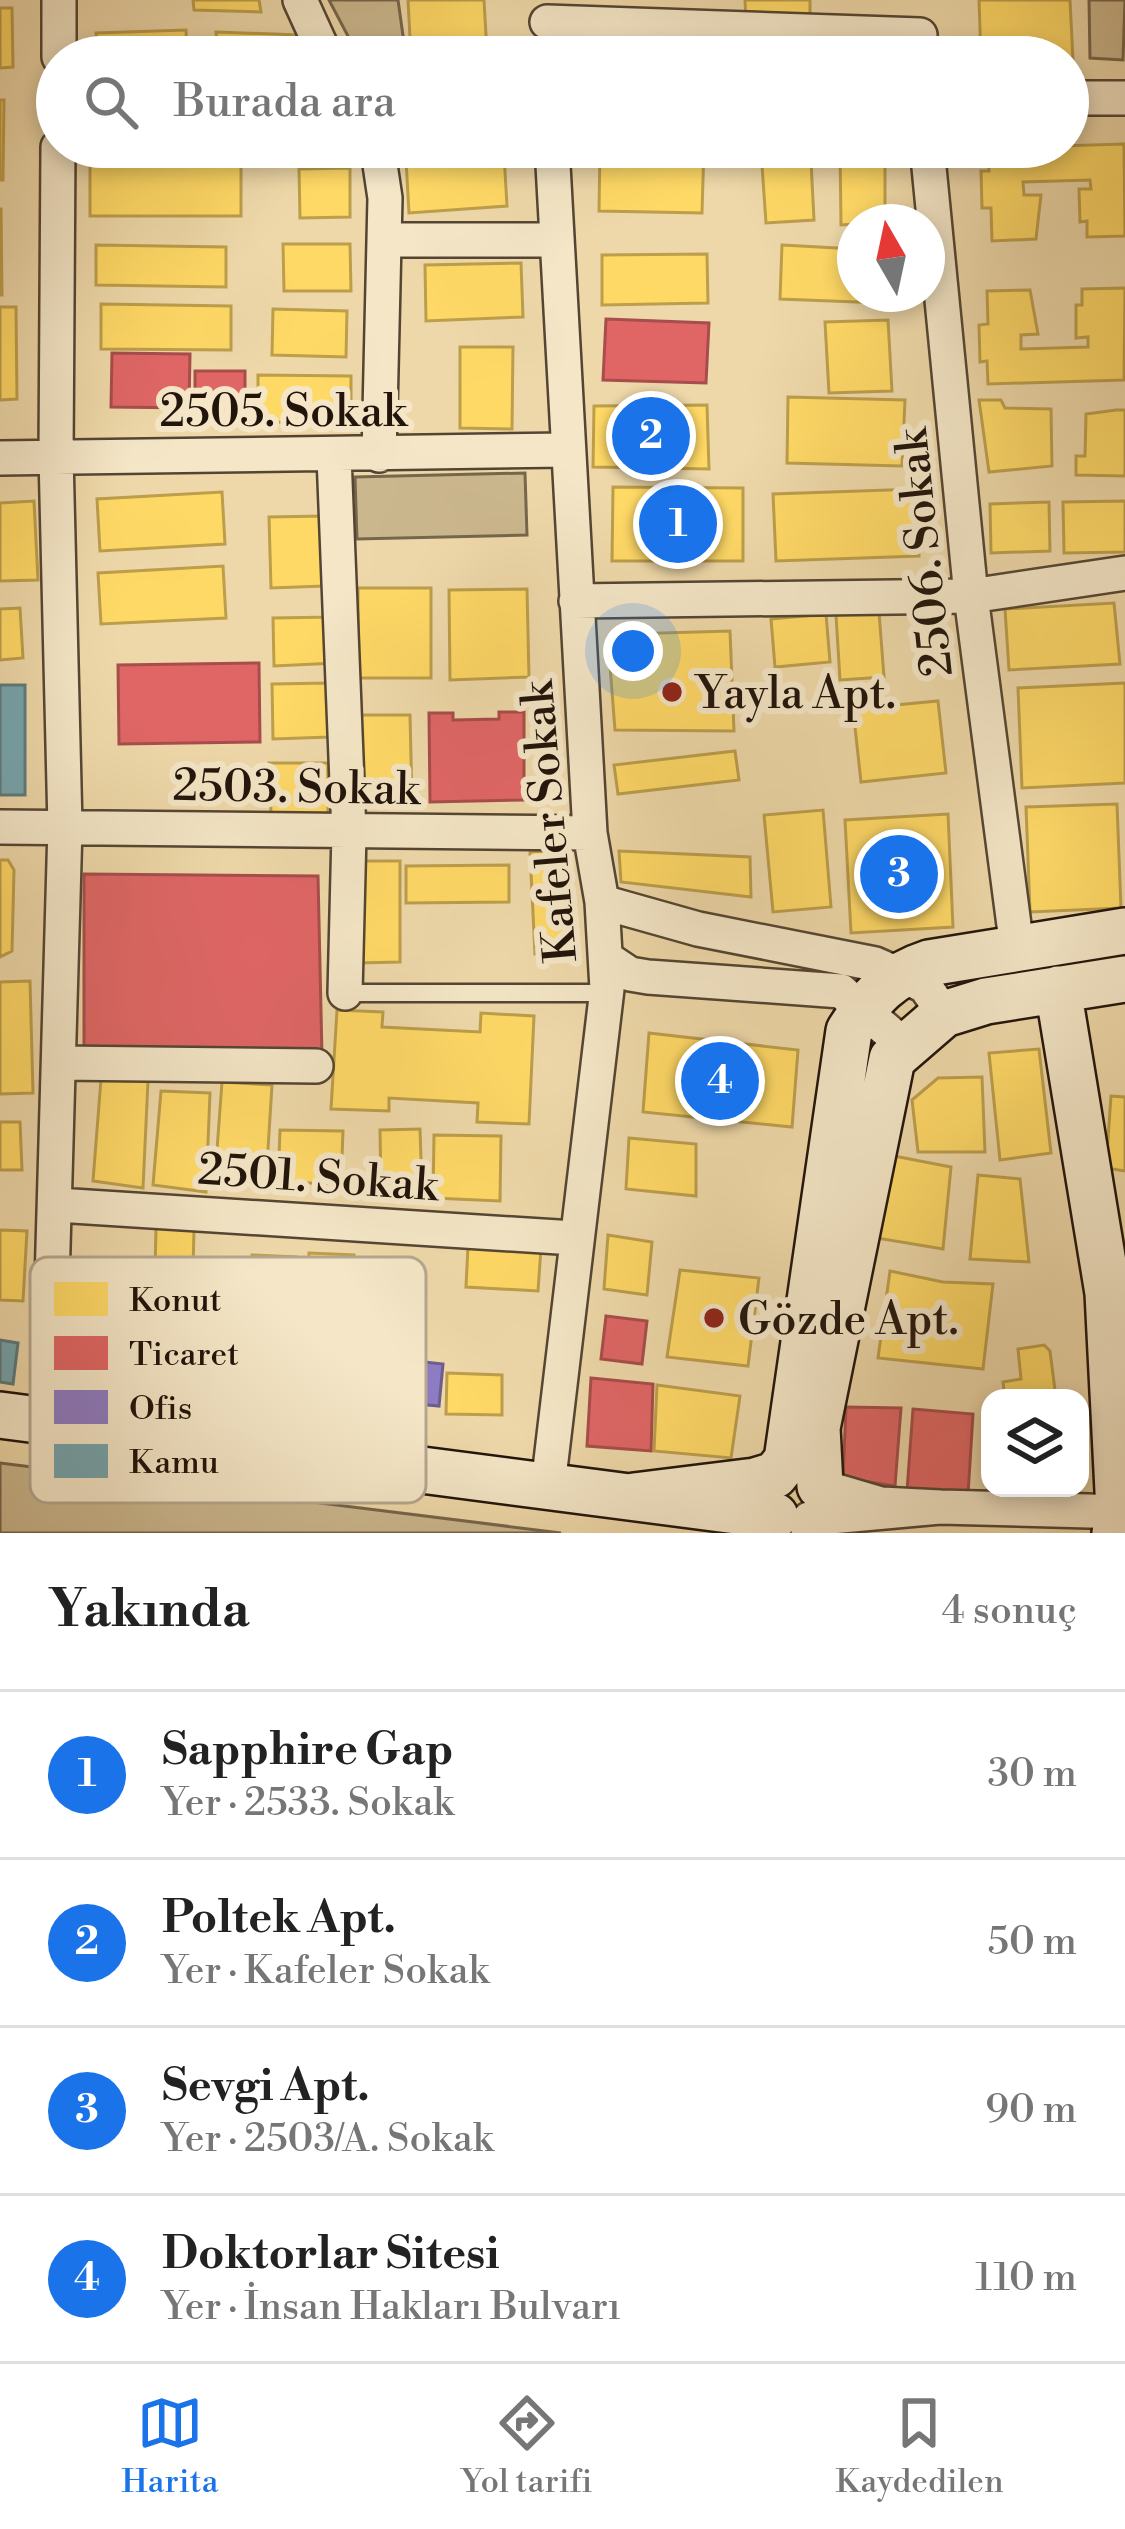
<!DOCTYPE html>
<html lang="tr">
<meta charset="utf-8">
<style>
body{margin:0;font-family:"Libre Bodoni",serif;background:#f6f6f6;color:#222}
.controls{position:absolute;right:36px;bottom:36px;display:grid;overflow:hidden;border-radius:24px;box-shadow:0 6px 18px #0003}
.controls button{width:108px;height:108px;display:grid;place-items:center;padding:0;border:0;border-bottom:3px solid #e0e0e0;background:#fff;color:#222;font:60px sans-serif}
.compass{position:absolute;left:837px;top:204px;width:108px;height:108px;border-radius:50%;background:#fff;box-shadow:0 6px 18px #0003;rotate:351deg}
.you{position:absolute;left:633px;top:651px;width:42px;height:42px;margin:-30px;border:9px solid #fff;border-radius:50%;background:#1a73e8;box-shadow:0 0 0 18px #1a73e833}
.badge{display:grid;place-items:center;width:78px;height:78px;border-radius:50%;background:#1a73e8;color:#fff;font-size:39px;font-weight:700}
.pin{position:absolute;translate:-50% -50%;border:6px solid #fff;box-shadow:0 3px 12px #0006}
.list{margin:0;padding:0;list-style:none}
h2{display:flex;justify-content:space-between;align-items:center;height:156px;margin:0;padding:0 48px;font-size:51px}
h2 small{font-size:39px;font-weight:400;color:#767676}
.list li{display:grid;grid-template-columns:78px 1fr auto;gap:36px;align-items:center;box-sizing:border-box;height:168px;padding:0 48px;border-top:3px solid #e0e0e0}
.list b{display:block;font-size:45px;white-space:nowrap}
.list p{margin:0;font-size:39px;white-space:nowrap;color:#767676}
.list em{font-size:39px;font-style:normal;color:#767676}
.icon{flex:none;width:66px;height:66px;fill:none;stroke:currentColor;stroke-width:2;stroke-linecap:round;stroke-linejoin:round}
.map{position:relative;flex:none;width:1125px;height:1533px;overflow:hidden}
.search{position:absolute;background:#fff;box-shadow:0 6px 18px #0003;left:36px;right:36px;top:36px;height:132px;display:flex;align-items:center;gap:30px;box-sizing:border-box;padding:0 42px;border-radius:66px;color:#767676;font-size:45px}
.sheet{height:828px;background:#fff}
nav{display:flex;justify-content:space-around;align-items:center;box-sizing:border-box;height:168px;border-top:3px solid #e0e0e0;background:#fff;font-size:33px;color:#767676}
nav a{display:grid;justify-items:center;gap:6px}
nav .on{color:#1a73e8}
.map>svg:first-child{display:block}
.green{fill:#cbb78e;stroke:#76664c;stroke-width:3}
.homes{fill:#ffd966;stroke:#bc9e4b;stroke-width:3}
.shops{fill:#e06666;stroke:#a74d4b;stroke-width:3}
.offices{fill:#8e7cc3;stroke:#6d5d8c;stroke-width:3}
.public{fill:#76a5af;stroke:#5c7a7e;stroke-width:3}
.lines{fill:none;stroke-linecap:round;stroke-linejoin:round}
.lane-casing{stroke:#544532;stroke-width:21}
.street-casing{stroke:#544532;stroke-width:38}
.secondary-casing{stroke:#21140b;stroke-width:50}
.lane{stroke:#f4e6c7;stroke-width:16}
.street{stroke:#f4e6c7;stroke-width:33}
.secondary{stroke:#f4e6c7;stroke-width:45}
.poi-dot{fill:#8f2418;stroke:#f4e6c7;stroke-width:4.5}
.labels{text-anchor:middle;stroke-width:12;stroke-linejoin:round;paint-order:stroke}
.street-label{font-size:45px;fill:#21140b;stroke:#f4e6c7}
.poi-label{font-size:45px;fill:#21140b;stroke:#f4e6c7;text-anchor:start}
.key{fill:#f4e6c7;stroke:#b5a78f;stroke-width:3}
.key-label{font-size:33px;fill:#21140b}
</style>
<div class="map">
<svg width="1125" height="1533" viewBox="0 0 1125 1533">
<rect width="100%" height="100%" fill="#eed8a9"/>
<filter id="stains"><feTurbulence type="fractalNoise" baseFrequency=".00167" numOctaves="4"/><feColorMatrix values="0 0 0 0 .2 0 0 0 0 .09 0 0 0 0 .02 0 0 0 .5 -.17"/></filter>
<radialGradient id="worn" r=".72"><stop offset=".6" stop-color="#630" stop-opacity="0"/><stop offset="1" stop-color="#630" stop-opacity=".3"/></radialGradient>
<path class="green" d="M329,0h69l8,57h-47z
M1089,0h36l-2,60 -33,-2z
M525,473l2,62 -170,4 -2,-62z
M0,1463l561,70h-561z"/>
<path class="homes" d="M193,0h66l2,12 -67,-2z
M408,0h76l3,53 -76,4z
M745,0h65v20l-64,3z
M979,0h91l3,60 -92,-3z
M0,8h12l1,59 -13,1z
M186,30l1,27h-90l-1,-24z
M621,31l121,1v25h-121z
M216,32l83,3 7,22h-88z
M0,100h4l-1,80h-3z
M1124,144l1,92 -38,1v-16l-7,1 -1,-33h12l-1,-9 -67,2 1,13h17l-5,44 -44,2 -1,-33h-9l-1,-37h8l-1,-23z
M600,147h104l-2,66 -103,-2z
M749,147h47l1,11 -47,1z
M885,149v73l-44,3 -1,-75z
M504,154l3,52 -98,7 -3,-53z
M811,161l3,59 -48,3 -4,-58z
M90,164h151v52h-151z
M350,168v49l-50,1 -1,-49z
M0,209h1l1,86h-2z
M283,244h67l1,47h-67z
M96,245l130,2v40l-130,-2z
M782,245l73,4v45h27v9l-102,-4z
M707,254l1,49 -106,2v-50z
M521,263l2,54 -97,4 -1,-56z
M1125,288l-1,92 -136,4 -1,-23 -7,1 -1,-37 9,-1 -1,-33 43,-1 8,44 -17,1v14l67,-2v-10l-12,1v-33h6v-16z
M101,304l130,2v44l-130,-1z
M0,307h16l1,92 -17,1z
M273,309l74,2 -1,46 -74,-2z
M888,320l4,71 -63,2 -4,-71z
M460,347h53l-1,82 -52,-1z
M258,375l93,1v47l-93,-1z
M788,397l117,3 -3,66 -115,-3z
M979,400h22l4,8 46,1 1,57 -63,6z
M707,405l2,64 -116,-2 1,-61z
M1116,410h9v66l-49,-1v-19h9l1,-42z
M613,487l130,1v73h-131z
M917,489l2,67 -143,5 -3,-67z
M222,492l3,52 -125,7 -3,-52z
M34,501l4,79 -38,1v-78z
M1125,501v51l-61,1 -1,-51z
M1049,502l1,49 -59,2 -1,-49z
M323,516l1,70 -53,2 -2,-71z
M223,566l3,52 -125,6 -3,-51z
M358,588h73v90h-73z
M527,589l2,88 -79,3 -1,-90z
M1114,603l6,61 -111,6 -4,-61z
M20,608l3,50 -23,2v-51z
M879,612l5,65 -44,3 -4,-65z
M826,614l4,48 -55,5 -4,-48z
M334,617l2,46 -62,3 -1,-48z
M730,631l4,100 -119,-1 -6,-77 19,-19z
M328,683l2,54 -57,2 -1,-55z
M1125,683v100l-103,5 -4,-100z
M938,701l8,72 -85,9 -8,-73z
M359,715h51l2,85 -51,1z
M735,751l4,29 -121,14 -4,-29z
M269,763h59v51h-57z
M1117,804l4,104 -91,4 -4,-105z
M823,810l8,97 -58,5 -9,-97z
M948,814l5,113 -102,6 -6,-113z
M566,850l5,103 -36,1 -5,-102z
M619,851l131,6 1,40 -130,-15z
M0,860h8l6,10 -2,81 -12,6z
M358,861h42v101l-43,1z
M509,865v37l-103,1v-37z
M30,981l3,112 -33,1v-112z
M337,1010l46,2 -1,15 98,5 1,-19 53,3 -5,108 -52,-2 1,-19 -89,-5v13l-58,-2z
M649,1033l149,17 -6,77 -149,-15z
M1039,1049l12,104 -51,7 -11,-107z
M982,1077l3,75h-67l-6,-52 26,-22z
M101,1079l47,2 -5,107 -50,-7z
M222,1082l50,3 -6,96 -51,-4z
M161,1091l49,2 -4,99 -53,-7z
M1111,1096l14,1v74l-19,-3z
M0,1122h20l2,48h-22z
M420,1129l2,60h-41l-1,-59z
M280,1130l63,1 -2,53 -63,-2z
M434,1135l67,1 -1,65 -67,-3z
M629,1138l67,6v52l-70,-7z
M889,1155l62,12 -8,82 -66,-11z
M978,1175l42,4 9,83 -59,-3z
M156,1228h38l-1,44h-38z
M0,1230l27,1 -4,70 -23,-1z
M608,1235l44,7 -5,53 -43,-6z
M468,1246l73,2 -3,43 -72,-4z
M309,1253l45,2 -1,87 -47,-5z
M252,1255l44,2 -3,80 -44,-1z
M680,1270l79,8 -11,88 -81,-9z
M890,1271l53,11 50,2 -10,85 -105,-11z
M1044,1345l6,6 6,47h-51l-2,-16 18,-3 -3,-30z
M447,1373l55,2v40l-56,-1z
M657,1385l83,11 -9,62 -77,-7z"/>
<path class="shops" d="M606,319l103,4 -3,60 -103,-3z
M112,353l78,1 -1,54 -78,-1z
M195,371h50v52h-50z
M259,663l1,79 -141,2 -1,-79z
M499,712h25v88l-94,2 -1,-89h24v7l46,-1z
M84,874l234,2 4,180 -238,-5z
M606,1316l41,5 -5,43 -41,-5z
M591,1378l62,6 -2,67 -64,-5z
M846,1407l55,1 -6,78 -52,-8z
M913,1409l60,5 -5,81 -61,-4z"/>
<path class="offices" d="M388,1358l55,6 -4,42 -55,-5z"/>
<path class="public" d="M0,685h25v110h-25z
M0,1340l18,3 -5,41 -13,-2z"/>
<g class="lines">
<g class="lane-casing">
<path id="lane" d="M345,993h261"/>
</g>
<g class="street-casing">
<path id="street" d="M300,0l26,57
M547,22l373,13
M59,57v-57
M1068,98h57
M371,147l8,11 6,40 -6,257
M927,147l44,449 46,352
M384,240h173
M334,456l15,377 -4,160
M0,458l566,-8
M576,601l395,-5 154,-23
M0,827l590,6
M602,902l96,27 177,35 50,22 19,28
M606,958l24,16 18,3 193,14 63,54
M60,1063l256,3
M57,1205l517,33
M48,1422l17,-595 -9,-371 2,-309
M548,1486l59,-497 -5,-87 -12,-69 -38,-686
M940,1507l185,5
M808,1533l1,-14 131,-12 -59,-3 -61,-18"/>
</g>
<g class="secondary-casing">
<path id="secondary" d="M1058,989l50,304 11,218 -4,22
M0,1415l775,101
M820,1486l-3,-58 75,-369 52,-45 42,-13 139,-22
M634,1496l121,-15 20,-6 12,-15 62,-429c22,-34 40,-55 80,-68l196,-32"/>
</g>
<use href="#lane" class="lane"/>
<use href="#street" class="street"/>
<use href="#secondary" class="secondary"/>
</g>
<g class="poi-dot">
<circle cx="672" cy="692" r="12"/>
<circle cx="714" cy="1318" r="12"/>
</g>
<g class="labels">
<g class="street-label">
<text x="283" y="426">2505. Sokak</text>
<text transform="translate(923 553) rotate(-96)" y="16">2506. Sokak</text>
<text transform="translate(296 786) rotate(1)" y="16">2503. Sokak</text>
<text transform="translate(548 822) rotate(-95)" y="16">Kafeler Sokak</text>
<text transform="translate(318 1176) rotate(4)" y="16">2501. Sokak</text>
</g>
<g class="poi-label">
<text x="696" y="708">Yayla Apt.</text>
<text x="738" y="1334">Gözde Apt.</text>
</g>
</g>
<rect x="30" y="1257" width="396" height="246" rx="18" class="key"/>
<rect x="54" y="1282" width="54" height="34" fill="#ffd966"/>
<rect x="54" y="1336" width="54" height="34" fill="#e06666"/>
<rect x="54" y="1390" width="54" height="34" fill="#8e7cc3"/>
<rect x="54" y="1444" width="54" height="34" fill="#76a5af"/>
<g class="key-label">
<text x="129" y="1311">Konut</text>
<text x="129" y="1365">Ticaret</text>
<text x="129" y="1419">Ofis</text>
<text x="129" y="1473">Kamu</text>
</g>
<rect width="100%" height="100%" filter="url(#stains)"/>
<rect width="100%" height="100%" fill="url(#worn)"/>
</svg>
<div class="controls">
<button><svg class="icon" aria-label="layers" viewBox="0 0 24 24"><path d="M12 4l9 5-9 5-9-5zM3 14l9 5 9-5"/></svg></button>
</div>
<svg class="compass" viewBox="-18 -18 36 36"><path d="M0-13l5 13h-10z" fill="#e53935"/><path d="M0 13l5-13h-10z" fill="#767676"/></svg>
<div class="you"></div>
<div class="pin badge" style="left:678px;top:524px">1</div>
<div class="pin badge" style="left:651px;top:436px">2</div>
<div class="pin badge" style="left:899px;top:874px">3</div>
<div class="pin badge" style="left:720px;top:1081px">4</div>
<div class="search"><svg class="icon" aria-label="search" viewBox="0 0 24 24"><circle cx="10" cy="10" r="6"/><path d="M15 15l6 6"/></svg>Burada ara</div>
</div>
<section class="sheet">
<h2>Yakında<small>4 sonuç</small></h2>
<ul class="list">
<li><span class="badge">1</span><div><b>Sapphire Gap</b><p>Yer · 2533. Sokak</p></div><em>30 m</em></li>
<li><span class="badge">2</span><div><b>Poltek Apt.</b><p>Yer · Kafeler Sokak</p></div><em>50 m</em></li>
<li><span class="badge">3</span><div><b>Sevgi Apt.</b><p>Yer · 2503/A. Sokak</p></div><em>90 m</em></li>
<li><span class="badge">4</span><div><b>Doktorlar Sitesi</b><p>Yer · İnsan Hakları Bulvarı</p></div><em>110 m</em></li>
</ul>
</section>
<nav>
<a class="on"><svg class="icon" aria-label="map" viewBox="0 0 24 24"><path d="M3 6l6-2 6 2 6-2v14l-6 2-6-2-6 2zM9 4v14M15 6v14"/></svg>Harita</a>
<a><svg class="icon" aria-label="directions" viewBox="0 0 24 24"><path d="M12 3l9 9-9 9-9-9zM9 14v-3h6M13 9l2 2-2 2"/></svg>Yol tarifi</a>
<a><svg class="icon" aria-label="saved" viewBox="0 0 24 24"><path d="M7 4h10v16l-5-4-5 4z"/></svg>Kaydedilen</a>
</nav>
